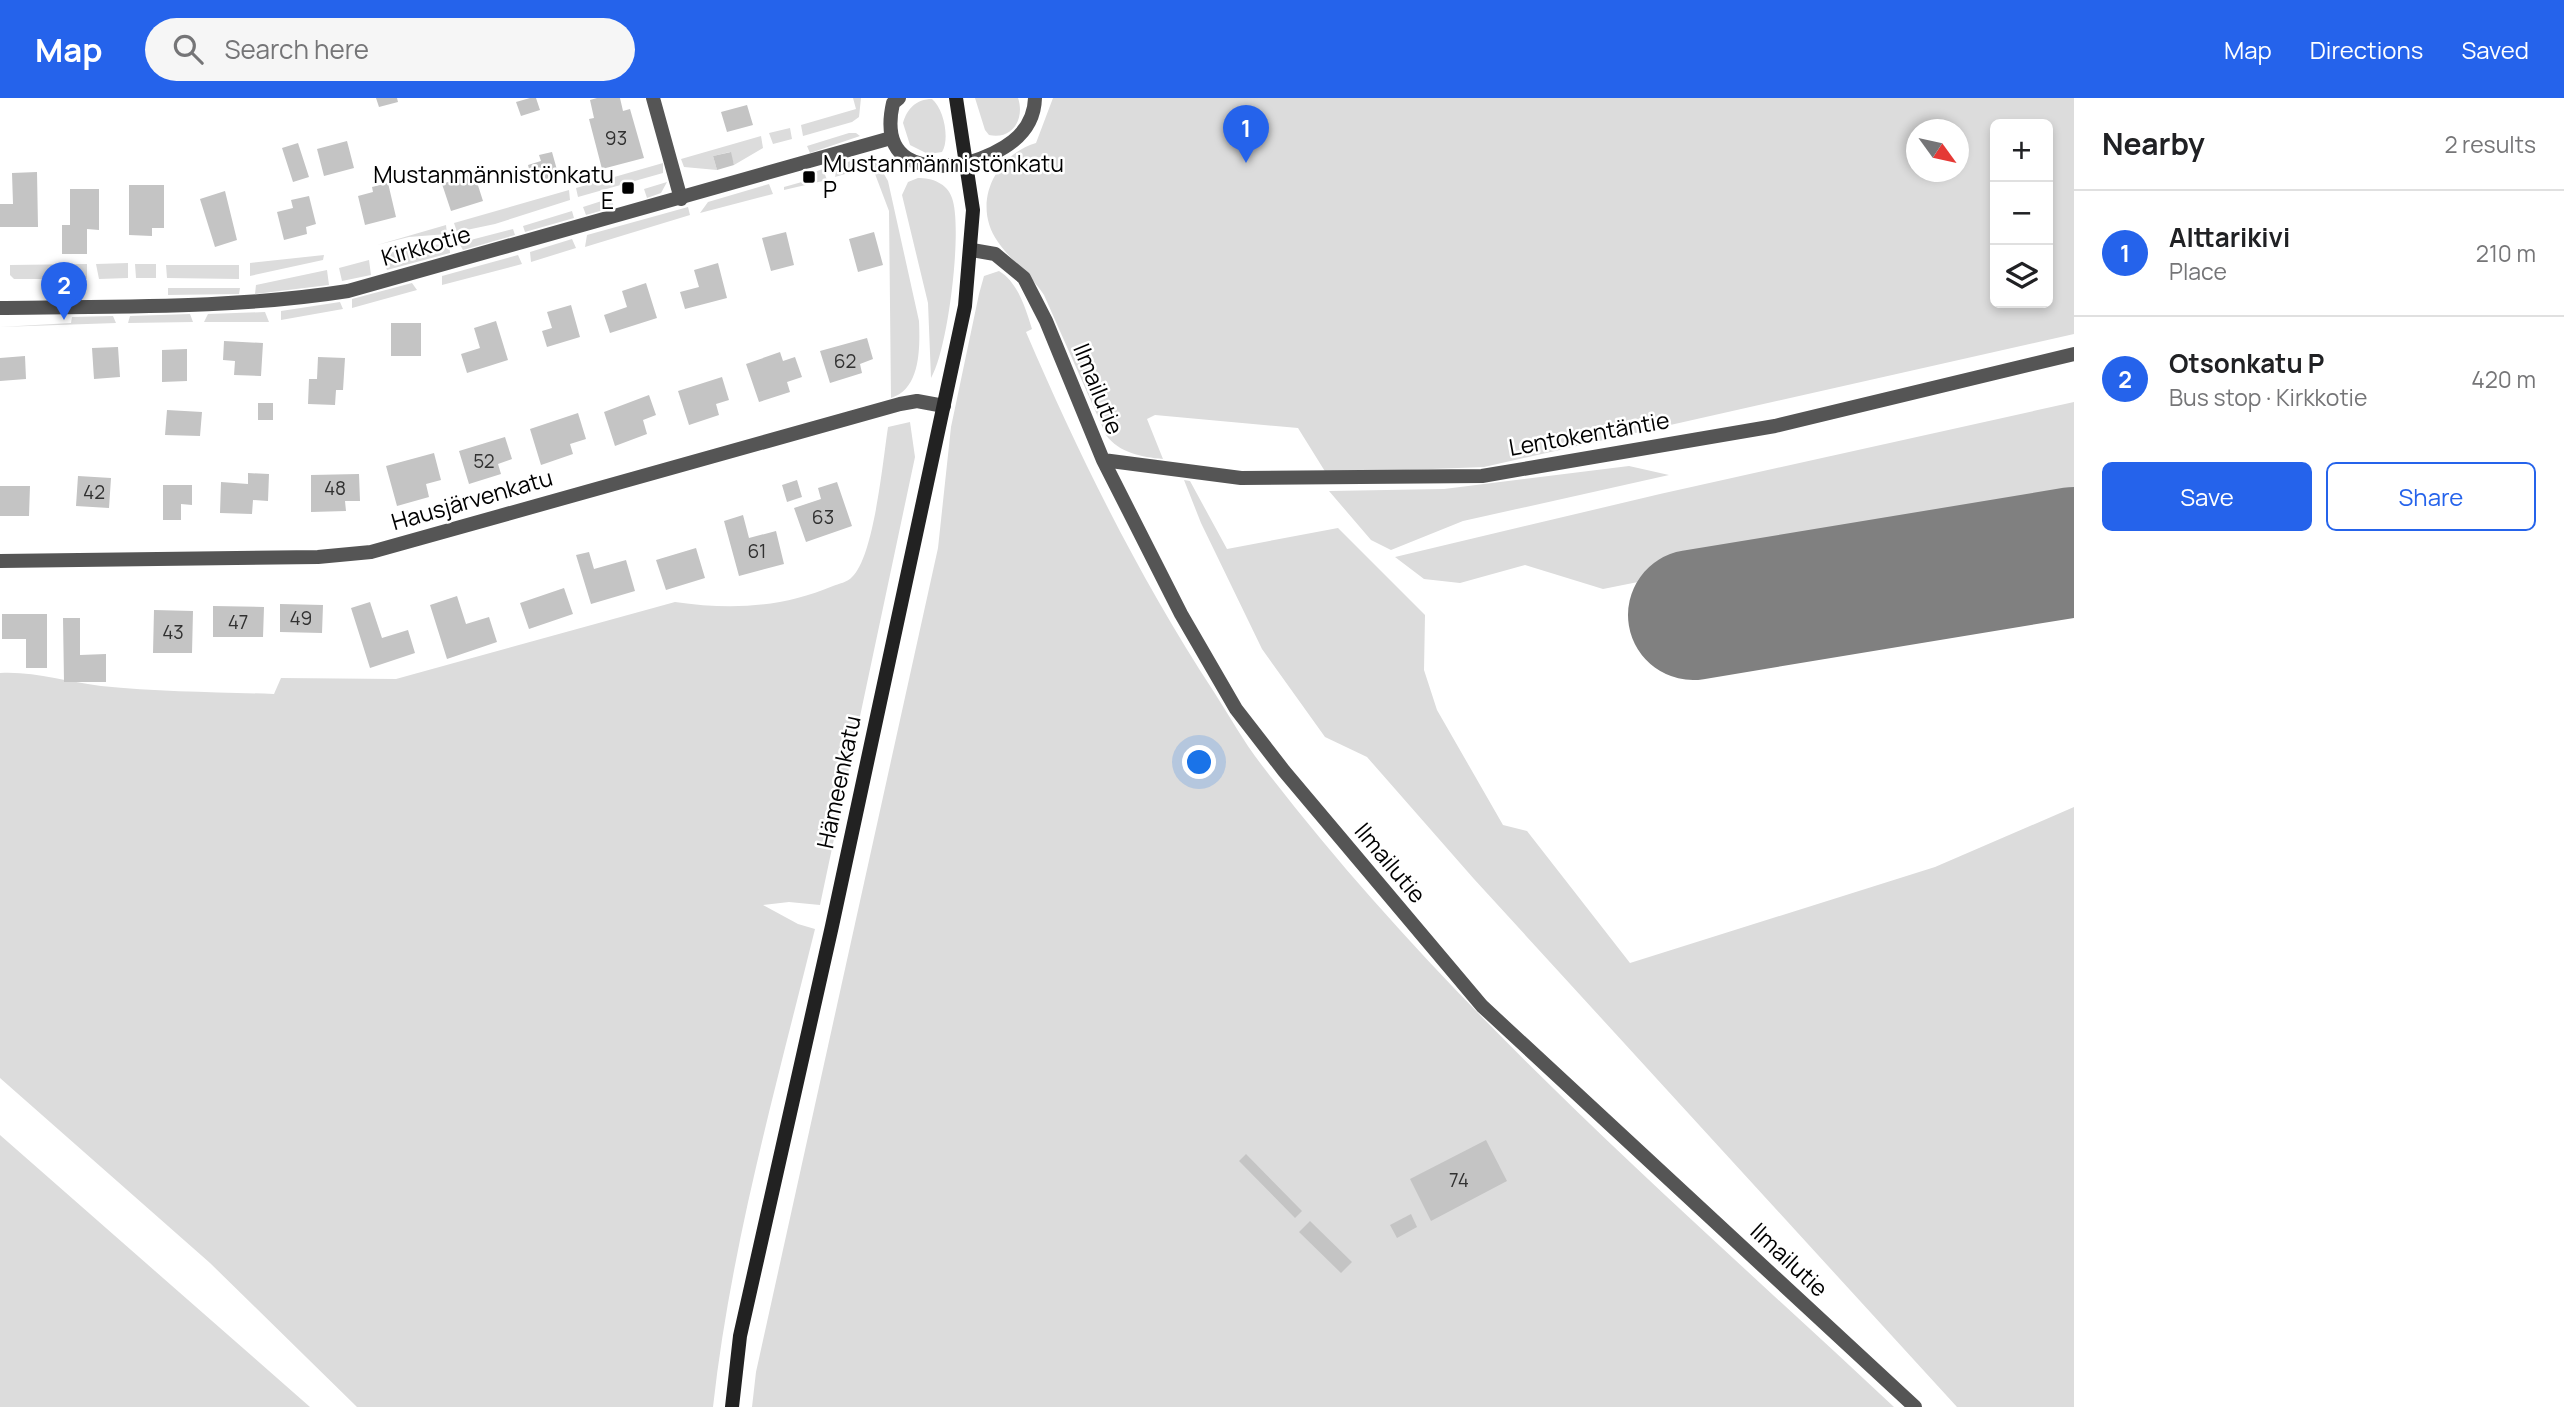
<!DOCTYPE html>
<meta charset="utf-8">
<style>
body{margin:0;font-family:Manrope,sans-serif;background:#f6f6f6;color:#202124}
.controls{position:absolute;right:21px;top:21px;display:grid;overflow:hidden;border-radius:10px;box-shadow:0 4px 10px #0003}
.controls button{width:63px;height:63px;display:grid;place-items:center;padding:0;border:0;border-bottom:2px solid #e0e0e0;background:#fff;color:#202124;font:35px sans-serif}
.compass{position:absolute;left:1906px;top:21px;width:63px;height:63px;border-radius:50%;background:#fff;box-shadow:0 4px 10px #0003;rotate:123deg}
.you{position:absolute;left:1200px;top:665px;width:24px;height:24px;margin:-18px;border:5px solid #fff;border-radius:50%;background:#1a73e8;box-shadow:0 0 0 10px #1a73e833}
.badge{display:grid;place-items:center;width:46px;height:46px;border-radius:50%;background:#2563eb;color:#fff;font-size:23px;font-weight:700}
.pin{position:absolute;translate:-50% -58px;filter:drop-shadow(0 2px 4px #0008)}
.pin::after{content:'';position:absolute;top:37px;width:24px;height:21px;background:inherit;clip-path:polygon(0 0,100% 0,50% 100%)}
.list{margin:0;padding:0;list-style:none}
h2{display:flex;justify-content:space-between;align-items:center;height:91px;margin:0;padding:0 28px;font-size:30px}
h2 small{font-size:23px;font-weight:400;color:#757577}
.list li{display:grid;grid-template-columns:46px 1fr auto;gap:21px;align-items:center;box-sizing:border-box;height:126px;padding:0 28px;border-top:2px solid #e0e0e0}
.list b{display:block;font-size:26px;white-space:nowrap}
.list p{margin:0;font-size:23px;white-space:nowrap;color:#757577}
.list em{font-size:23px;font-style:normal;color:#757577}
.actions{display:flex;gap:14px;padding:21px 28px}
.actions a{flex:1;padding:16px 0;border:2px solid #2563eb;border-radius:10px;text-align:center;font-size:24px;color:#2563eb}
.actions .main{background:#2563eb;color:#fff}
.icon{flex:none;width:38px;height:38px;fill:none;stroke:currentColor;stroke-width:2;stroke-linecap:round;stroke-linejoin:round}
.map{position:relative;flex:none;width:2074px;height:1309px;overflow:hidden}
header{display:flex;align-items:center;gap:42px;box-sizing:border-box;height:98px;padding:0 35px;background:#2563eb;color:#fff}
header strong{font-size:33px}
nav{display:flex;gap:38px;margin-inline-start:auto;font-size:24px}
.search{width:490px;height:63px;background:#f6f6f6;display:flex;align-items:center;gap:18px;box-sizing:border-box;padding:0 24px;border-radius:38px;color:#757577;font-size:26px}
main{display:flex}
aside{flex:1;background:#fff}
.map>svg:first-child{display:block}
.green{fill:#dcdcdc;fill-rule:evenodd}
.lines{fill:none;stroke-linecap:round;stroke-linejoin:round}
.runway{stroke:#808080;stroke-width:130}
.building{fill:#c4c4c4}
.minor{stroke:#555;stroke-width:14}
.tertiary{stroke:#555;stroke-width:14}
.secondary{stroke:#222;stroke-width:14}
.poi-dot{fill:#000;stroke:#fff;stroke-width:2.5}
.labels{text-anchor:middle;stroke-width:5;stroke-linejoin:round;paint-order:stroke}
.number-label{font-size:19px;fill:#313131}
.poi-label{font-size:23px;fill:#000;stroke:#fff;text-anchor:start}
.street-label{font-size:23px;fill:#000;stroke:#fff}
</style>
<header>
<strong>Map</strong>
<div class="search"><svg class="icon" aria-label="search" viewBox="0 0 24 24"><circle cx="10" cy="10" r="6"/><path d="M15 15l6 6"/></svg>Search here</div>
<nav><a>Map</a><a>Directions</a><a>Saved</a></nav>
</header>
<main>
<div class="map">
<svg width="2074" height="1309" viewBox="0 0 2074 1309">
<rect width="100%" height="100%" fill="#fff"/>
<path class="green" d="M853,0h8l-2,19 -7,5 -49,14 -2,-11 55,-16z
M975,0h43c7,20 -5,42 -29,37l-4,-5z
M1053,0h1021v236l-590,133 -158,6 -28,-45 -143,-13 -8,4 16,40c-21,-2 -44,-6 -57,-24l-62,-140c-13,-20 -32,-33 -46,-53 -27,-38 -3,-87 38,-99zM1995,26h53v179h-53zM1916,32h42v42h-42z
M932,1c12,10 18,40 10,53l-14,2 -18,-9 -7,-22c4,-14 13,-24 29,-24z
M790,30l2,11 -19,5 -4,-11z
M849,35h7l4,3 -50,17 -3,-7z
M761,38l2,12 -29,17 -4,-13 -17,4 4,14 -33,-3 -3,-8z
M862,60l15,4 11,19 31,140c1,26 2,68 -28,77l-2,-187 -17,-45 -37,11 2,-12z
M663,65v10l-85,24 -2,-9z
M823,71l4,11 -43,10v-3l32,-9 -2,-6z
M918,80c14,0 29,5 34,20 11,30 -4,152 -21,180l-3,-75 -26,-108 6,-13z
M667,84l-6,11 -14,5 -3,-9z
M769,86l4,10 -73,19 8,-11z
M569,92l1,10 -75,24 -38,8 -3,-9z
M611,100l3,9 -28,8 -3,-8z
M688,109l2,8 -105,32 2,-12z
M572,113l2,7 -49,14 -2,-6z
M446,127l1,9 -38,3 -32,8z
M513,131l2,6 -52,15 -4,-7z
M572,141l4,9 -45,14 -1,-10z
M449,146l1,9 -63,17 -6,-14 28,-10z
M324,157l-1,5 -73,16v-13z
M518,157l4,9 -80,21v-9z
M369,162l2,15 -29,6 -3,-13z
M128,165v15l-29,1 -3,-15z
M87,166v15h-73l-4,-4v-10z
M135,166h21v14h-20z
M166,167h73v14l-72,-1z
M327,172l2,15 -74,9 1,-9z
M999,173c19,11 27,39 33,58l-6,3c53,124 114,247 188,360 16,25 31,52 50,76 183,239 411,434 630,639h-1142l4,-35 182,-824 13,-121 28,-133 5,-18z
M412,185l5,7 -65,18v-9z
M168,190h72l-1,6 -71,1z
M340,204l3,7 -62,11v-9z
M265,214l4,10h-65l4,-8z
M190,216l3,8 -65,1 2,-7z
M113,218l3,7 -116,4 71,-4 1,-6z
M2074,304v105l-351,58 -120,24 -78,-24 -65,18 -36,-4 -29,-22 265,-63z
M910,324l5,35 -95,448 -31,-3 -26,3 35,19 17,5c-39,158 -84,316 -102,478h-356l-147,-144 -210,-185v-405c34,-2 67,9 101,13 58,6 116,6 173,8l7,-16 115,1 279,-77c55,8 106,6 158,-16 5,-2 15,-4 19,-9 22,-20 31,-117 36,-150z
M1629,368l40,9 -206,46 -72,29 -20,-10 -42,-49 115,-2z
M1184,382l6,1 37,68 111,-21 87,87 -1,55 13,40 66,115 24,6 103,132 305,-96 139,-60v600h-117l-483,-528 -107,-122 -42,-20 -63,-88 -61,-126z
M0,1037l310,272h-310z"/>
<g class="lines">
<path class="runway" d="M1693,517l381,-63"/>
</g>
<path class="building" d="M376,0h21l1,4 -19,5z
M530,0h6l4,12 -19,6 -5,-14z
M597,0h23l3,13 7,-2 14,49 -42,11 -13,-50 5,-1 -4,-18z
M747,7l6,20 -26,7 -6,-20z
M347,43l7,27 -30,8 -7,-27z
M298,45l11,34 -16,5 -11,-34z
M552,54l7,25 -26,7 -5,-19 13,-4 -2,-6z
M731,54l3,13 -17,5 -4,-14z
M37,74l1,55h-38v-23h13l-1,-31z
M474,75l9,28 -32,10 -9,-27z
M388,85l8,34 -31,8 -7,-29 15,-4 -1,-5z
M129,87h35v43h-12v8l-23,-1z
M70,91h29v41l-12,-1v25h-25v-29h8z
M225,93l12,49 -22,7 -15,-48z
M309,98l7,28 -10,3 1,7 -23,6 -7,-28 16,-4 -2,-8z
M786,134l8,33 -23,6 -9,-33z
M874,134l9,33 -25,7 -9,-33z
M718,165l9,35 -42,11 -5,-17 19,-5 -5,-17z
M646,185l11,35 -47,15 -6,-18 23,-8 -5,-16z
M571,207l9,32 -33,10 -5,-16 10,-3 -5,-16z
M496,223l12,39 -41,13 -6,-19 19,-6 -6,-20z
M391,225h30v33h-30z
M867,240l6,21 -13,5 2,9 -32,10 -10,-32z
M224,243l39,2 -2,33 -27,-1 1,-14 -12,-1z
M118,249l2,30 -26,2 -2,-31z
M187,251v32l-25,1v-32z
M780,254l3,9 12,-4 7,20 -15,5 3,10 -31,10 -13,-38z
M25,258l1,23 -26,2v-23z
M318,259l27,1 -2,32h-7l-1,15 -27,-1 1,-25h8z
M722,279l7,23 -13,4 3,11 -30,10 -11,-34z
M649,297l7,20 -13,5 4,14 -32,12 -11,-34z
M258,305h15v17h-15z
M167,312l35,2 -2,24 -35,-1z
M578,315l8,26 -16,5 3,10 -32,11 -11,-36z
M505,339l7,22 -14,5 3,10 -32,10 -10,-33z
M434,355l7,27 -15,4 3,13 -32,9 -11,-40z
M248,375l21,1 -1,27 -15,-1 -1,14 -32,-1 1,-31 27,2z
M359,376l1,27h-15l1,10 -35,1v-37z
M78,378l33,2 -2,30 -33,-2z
M797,382l5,17 -15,5 -5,-17z
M837,384l15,44 -46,16 -12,-34 27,-9 -3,-11z
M163,387h29v20l-11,-1v16h-18z
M0,388h30l-1,30h-29z
M743,417l6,23 27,-7 8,33 -45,12 -15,-55z
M696,450l9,30 -39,12 -10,-30z
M589,454l5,17 32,-9 9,31 -44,13 -15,-49z
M564,490l9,26 -44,15 -9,-26z
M457,498l9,28 23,-7 8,25 -50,17 -17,-54z
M370,504l12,36 26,-8 7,23 -45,15 -19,-60z
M280,506l43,1 -1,28 -42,-1z
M213,508l51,1 -1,30h-50z
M154,512l39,1 -1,42h-39z
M2,516h45v54h-21v-29h-24z
M63,520h17v37l26,-1v28h-42z
M1486,1042l21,41 -76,40 -21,-42z
M1246,1056l56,57 -7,7 -56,-57z
M1411,1116l6,13 -20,11 -7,-13z
M1310,1123l42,41 -11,11 -42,-41z"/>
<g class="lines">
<path class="minor" d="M653,0l28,101
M968,65c32,-10 66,-27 67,-65
M972,152l23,4 29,24 22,43 57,139 78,154 55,95 48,62 198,235 433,401
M1103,362l138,18 241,-2 293,-50 299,-72
M0,463l318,-4 53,-5 529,-148 17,-3 27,5"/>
<path class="tertiary" d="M899,0l-6,5c-13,58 26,69 75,60
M0,210c116,-2 233,1 348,-17l543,-153"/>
<path class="secondary" d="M732,1309l8,-71 92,-410 133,-620 8,-96 -17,-112"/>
</g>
<g class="poi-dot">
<rect x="802" y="72" width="14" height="14" rx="3.5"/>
<rect x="621" y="83" width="14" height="14" rx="3.5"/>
</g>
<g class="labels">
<g class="number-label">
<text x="616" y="47">93</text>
<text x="845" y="270">62</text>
<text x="484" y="370">52</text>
<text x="335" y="397">48</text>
<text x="94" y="401">42</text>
<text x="823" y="426">63</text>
<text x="757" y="460">61</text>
<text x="301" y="527">49</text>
<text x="238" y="531">47</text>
<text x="173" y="541">43</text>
<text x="1459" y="1089">74</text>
</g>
<g class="poi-label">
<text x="823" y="74">Mustanmännistönkatu<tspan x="823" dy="26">P</tspan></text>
<text x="614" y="85" text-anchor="end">Mustanmännistönkatu<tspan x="614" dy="26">E</tspan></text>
</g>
<g class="street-label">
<text transform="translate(426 148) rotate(-16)" y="8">Kirkkotie</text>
<text transform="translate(1098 291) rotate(68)" y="8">Ilmailutie</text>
<text transform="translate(1589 336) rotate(-10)" y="8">Lentokentäntie</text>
<text transform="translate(472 402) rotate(-16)" y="8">Hausjärvenkatu</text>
<text transform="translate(839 684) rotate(-78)" y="8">Hämeenkatu</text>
<text transform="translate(1390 765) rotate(50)" y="8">Ilmailutie</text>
<text transform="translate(1789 1162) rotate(43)" y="8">Ilmailutie</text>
</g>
</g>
</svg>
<div class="controls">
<button>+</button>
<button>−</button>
<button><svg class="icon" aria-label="layers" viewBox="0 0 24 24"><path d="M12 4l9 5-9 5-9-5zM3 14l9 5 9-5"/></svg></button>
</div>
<svg class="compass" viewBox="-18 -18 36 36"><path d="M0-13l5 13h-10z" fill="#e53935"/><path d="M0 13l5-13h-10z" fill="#757577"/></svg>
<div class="you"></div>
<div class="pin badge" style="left:1246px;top:65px">1</div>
<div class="pin badge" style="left:64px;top:222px">2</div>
</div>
<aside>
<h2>Nearby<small>2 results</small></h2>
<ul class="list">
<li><span class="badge">1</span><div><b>Alttarikivi</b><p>Place</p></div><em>210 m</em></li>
<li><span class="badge">2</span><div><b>Otsonkatu P</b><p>Bus stop · Kirkkotie</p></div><em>420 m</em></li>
</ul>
<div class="actions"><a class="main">Save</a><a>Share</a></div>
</aside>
</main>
